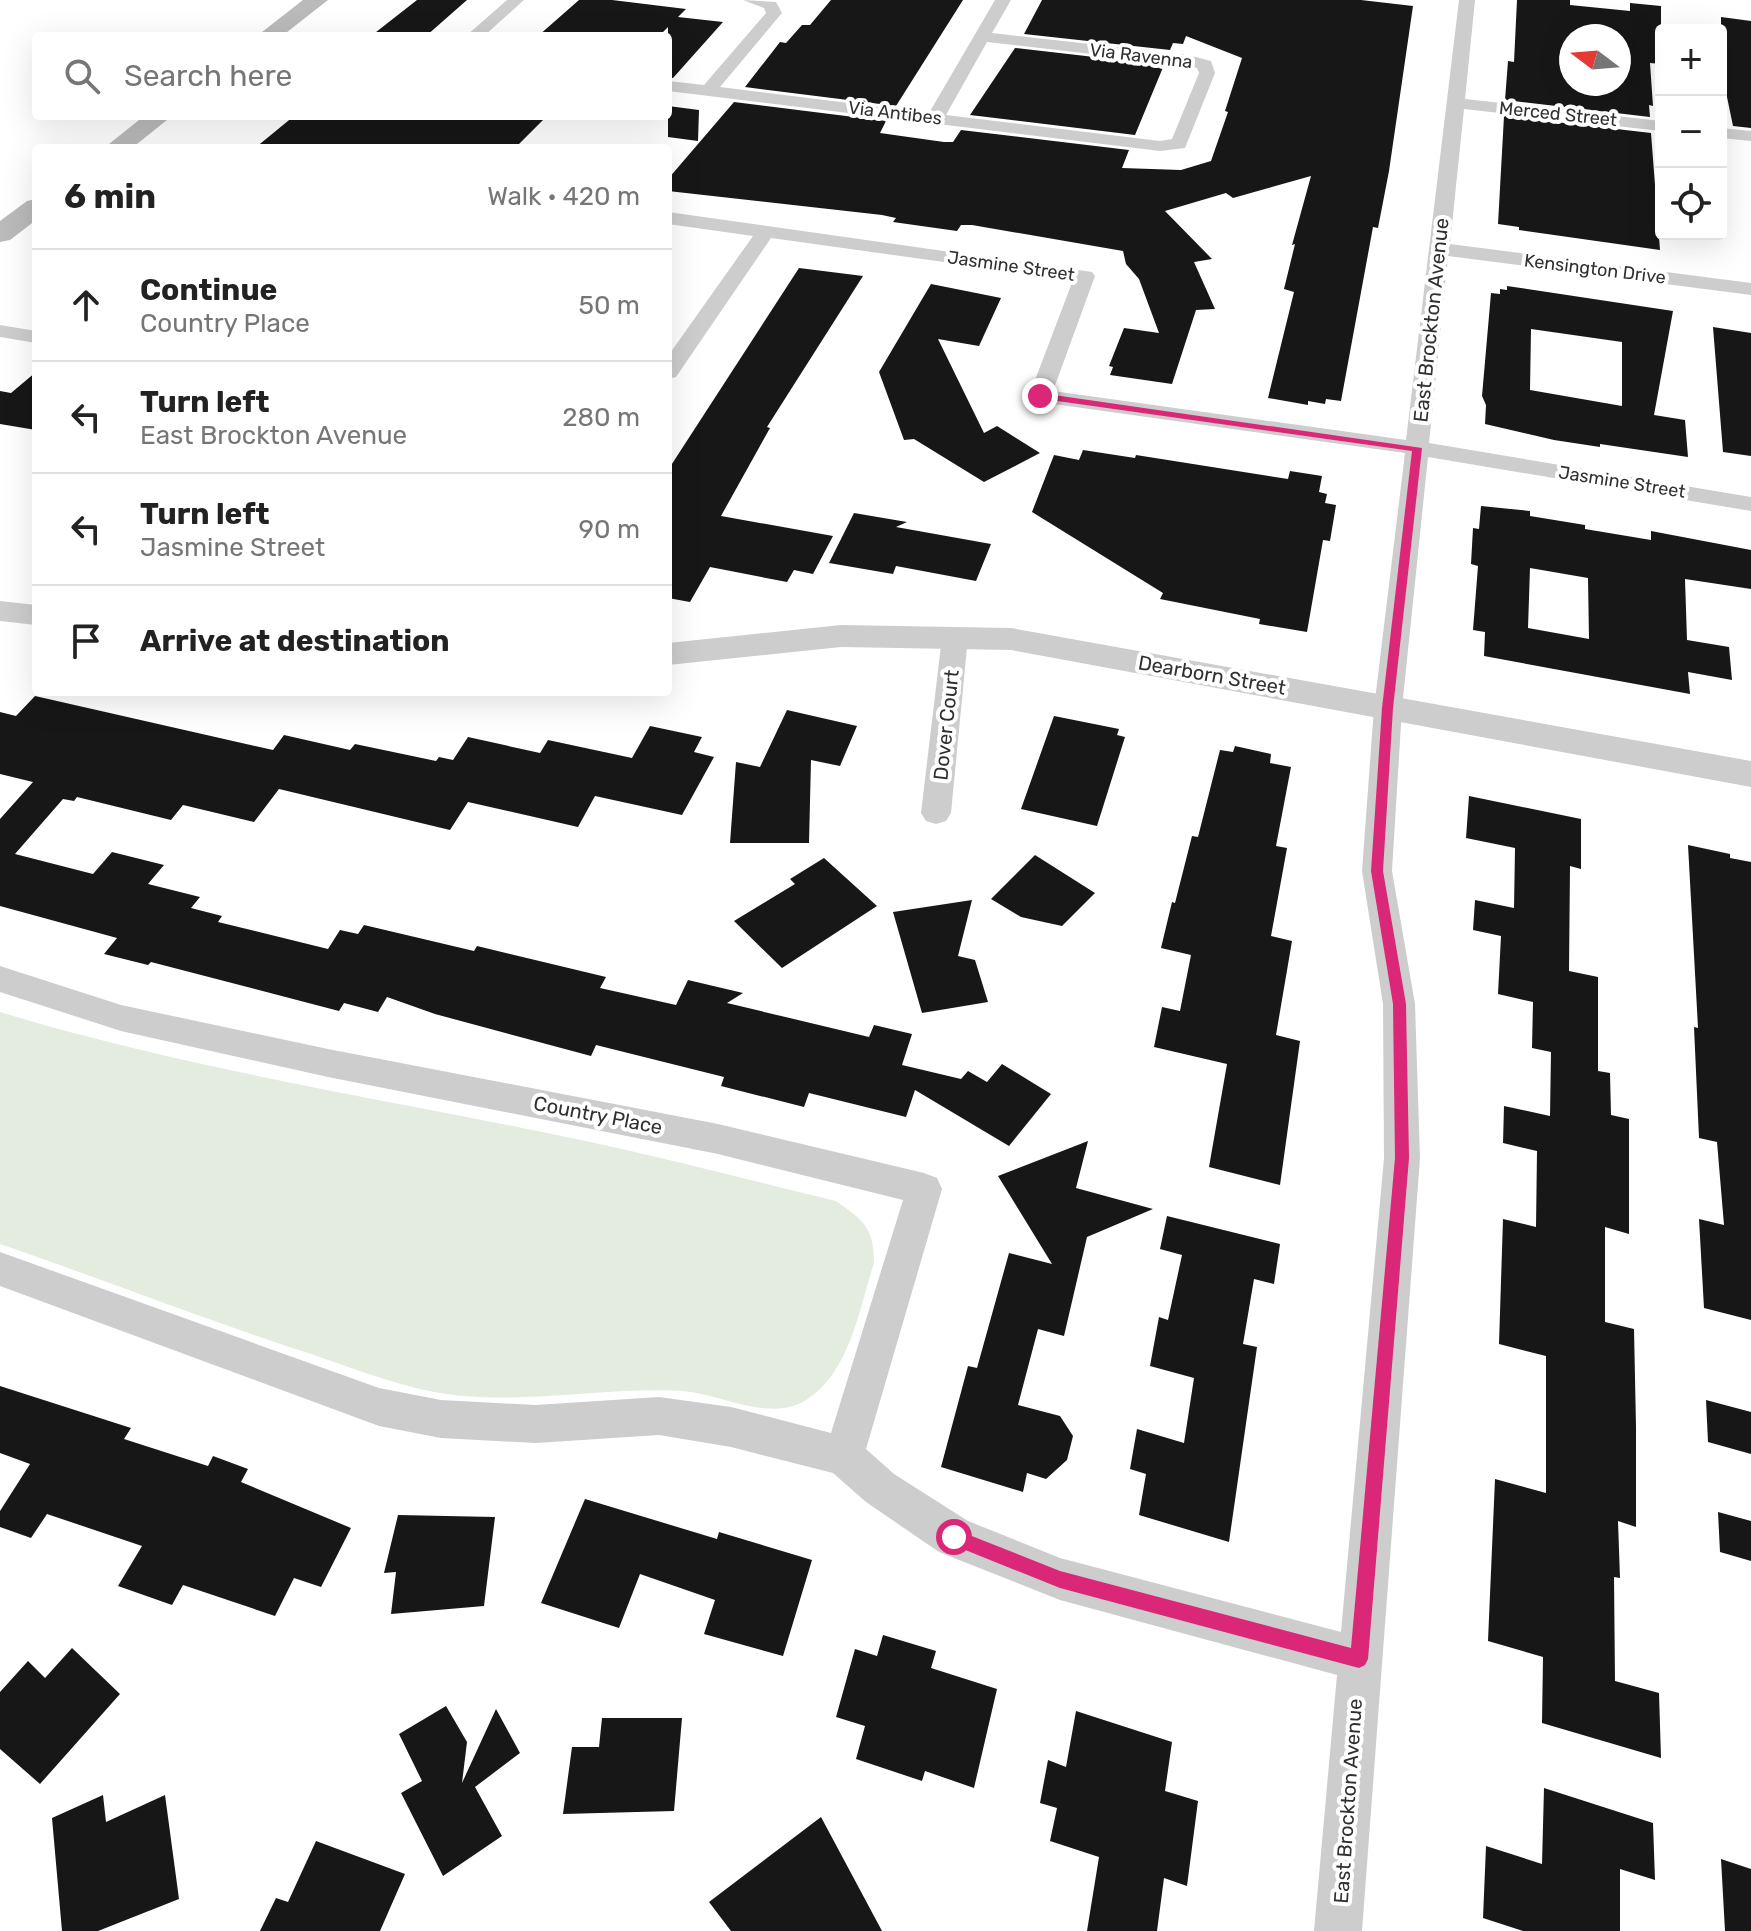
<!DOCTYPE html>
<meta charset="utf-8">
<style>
body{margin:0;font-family:Rubik,sans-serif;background:#f2f2f2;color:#222}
.controls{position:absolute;right:24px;top:24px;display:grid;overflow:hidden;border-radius:8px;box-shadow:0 8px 32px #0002}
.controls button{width:72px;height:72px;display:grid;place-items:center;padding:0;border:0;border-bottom:2px solid #e0e0e0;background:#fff;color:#222;font:40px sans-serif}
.compass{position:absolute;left:1559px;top:24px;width:72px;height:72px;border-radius:50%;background:#fff;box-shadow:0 8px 32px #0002;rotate:286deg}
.stop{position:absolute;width:24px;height:24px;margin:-18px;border:6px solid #db2777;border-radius:50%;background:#fff}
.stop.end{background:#db2777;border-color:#fff;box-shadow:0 2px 8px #0008}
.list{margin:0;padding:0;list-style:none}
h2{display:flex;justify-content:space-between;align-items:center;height:104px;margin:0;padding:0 32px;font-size:34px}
h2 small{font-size:26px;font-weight:400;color:#767676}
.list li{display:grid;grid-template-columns:52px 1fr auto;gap:24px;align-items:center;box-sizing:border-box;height:112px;padding:0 32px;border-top:2px solid #e0e0e0}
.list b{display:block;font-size:30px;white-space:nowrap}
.list p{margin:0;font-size:26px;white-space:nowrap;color:#767676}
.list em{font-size:26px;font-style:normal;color:#767676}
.icon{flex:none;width:44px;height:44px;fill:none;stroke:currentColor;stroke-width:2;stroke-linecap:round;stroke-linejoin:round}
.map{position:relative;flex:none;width:1751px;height:1931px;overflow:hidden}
.search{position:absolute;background:#fff;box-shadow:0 8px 32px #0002;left:32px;top:32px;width:640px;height:88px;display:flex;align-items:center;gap:20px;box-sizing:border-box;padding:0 28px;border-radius:8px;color:#767676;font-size:30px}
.panel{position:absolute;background:#fff;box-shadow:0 8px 32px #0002;left:32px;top:144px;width:640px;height:552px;border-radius:8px}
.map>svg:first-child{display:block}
.green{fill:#e4ece0}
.building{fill:#171717;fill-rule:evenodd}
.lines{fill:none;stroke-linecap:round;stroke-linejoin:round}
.minor{fill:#cdcdcd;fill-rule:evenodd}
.tertiary{fill:#cdcdcd;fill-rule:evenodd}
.secondary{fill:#bababa;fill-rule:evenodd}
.route{fill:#db2777}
.labels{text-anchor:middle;stroke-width:8;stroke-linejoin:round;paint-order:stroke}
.far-street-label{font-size:18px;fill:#303030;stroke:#fff}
.street-label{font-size:20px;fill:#303030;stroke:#fff}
</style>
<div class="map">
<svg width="1751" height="1931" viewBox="0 0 1751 1931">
<rect width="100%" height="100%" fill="#fff"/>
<path class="green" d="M0,1012c181,55 367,84 552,122 95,19 189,44 284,67 27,19 38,26 38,62 -15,46 -24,110 -68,137 -36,23 -84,-6 -123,-9 -84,-5 -170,17 -254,0 -38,-8 -77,-23 -115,-36 -106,-34 -209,-75 -314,-111z"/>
<path class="building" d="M417,0h50l-41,36h-55z
M579,0h33l74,9 -8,8 45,5 -50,56h-5v-51l-9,9h-121z
M831,0h132l-67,106 -151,-19 35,-45 6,1 16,-18h8z
M1042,0h319l52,6 -24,165 -11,57 -5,-1 -32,174 -15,-2 -1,5 -17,-3v4l-40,-7 26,-106 -10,-3 11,-45 -3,1 19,-69 -78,22 -7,-5 -61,18 47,48 -18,3 21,47 -19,1 -24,74 -62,-9 3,-8 -4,-1 15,-38 35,5 -20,-54 -13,-15 -3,-13 -151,-26h-11l-4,6 -64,-9 3,-4 -14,-3 -214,-24v-12l66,-77 152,19 -6,12 64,9h9l8,-12 168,20 -7,18 59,2 30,-9 17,-49 -3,-1 17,-53 -56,-22 -3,8 -10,-1 -3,7 -146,-16z
M1517,0h53v5l60,6v-8l31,3v58l-11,-1 3,43 -4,-1 1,12 -145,-17 3,-39 6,1zM1571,36h48v48h-48z
M1721,17l30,4v107l-18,-2 -12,-58z
M1015,48l149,17 -29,70 -165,-20z
M668,106l31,4 -1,31 -30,-4z
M294,116h253l-32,32h-260z
M1504,116l147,17 9,117 -141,-20v-3l-21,-3z
M799,268l64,8 -96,151 3,1 -49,88 112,20 -20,38 -19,-4 -7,12 -77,-15 -20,35 -22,-4v-128z
M931,284l70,14 -22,48 -41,-7 46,94 13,-7 43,27 -56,29 -70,-43 -10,1 -25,-68z
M1507,286l166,25 -19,104 31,5 3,37 -88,-13v3l-46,-7 -69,-16 1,-19 -4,-9 9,-103 9,1v-5l7,1zM1531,329l91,13v64l-92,-16z
M1713,327l38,6v123l-28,-4z
M36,372v58l-36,-6v-33l11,2z
M1083,450l52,8 1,-3 152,24 2,-8 32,5 -3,16 8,2 -2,9 11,2 -6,36 -7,-1 -16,92 -48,-8 1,-5 -100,-20 3,-6 -131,-81 22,-57 25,5z
M1481,506l49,5v5l55,9v4l66,11v-9l100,19v39l-66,-10 2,61 42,7 3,33 -44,-8 2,22 -206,-38 1,-24 -12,-2 5,-64 -7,-2 2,-36 6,1zM1530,568l58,10 1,61 -61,-11z
M854,513l53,9 -11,5 95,17 -15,37 -80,-15 -3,8 -64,-11z
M35,696l238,54 11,-15 66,15 5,-6 81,17 3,-4 14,3 15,-23 72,16 8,-13 84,18 18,-32 52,11 -8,15 20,5 -32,58 -87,-19 -17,31 -110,-25 -18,28 -171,-41 -25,33 -71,-17 -12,15 -94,-23 -3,4 -11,-2 -48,55 78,20 19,-22 52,13 -16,19 52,13 -9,11 31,8 -4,6 110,27 12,-19 18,4 6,-9 110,26 3,-5 129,31 -6,11 76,17 12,-25 55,13 -16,10 142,34 5,-12 38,9 -10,31 59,14 7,-8 19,11 15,-18 49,30 -42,52 -94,-56 -9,27 -97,-24 -5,14 -83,-21 3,-9 -128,-32 -5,11 -156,-42 -48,-17 -9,15 -34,-9 -5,8 -188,-49 -3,3 -44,-11 13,-16 -117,-32v-87l33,-37 -33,-8v-62l16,4z
M787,710l70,16 -17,40 -29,-6 -2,83h-79l6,-81 24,5z
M1054,716l65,13 -2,6 8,2 -28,89 -76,-17z
M1235,746l36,8 -1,9 21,4 -15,79 11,2 -16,88 21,5 -16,94 24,6 -20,144 -71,-18 18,-103 -73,-17 8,-40 18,4 11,-56 -30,-7 11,-46 3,1 17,-67 6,1 22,-87 13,2z
M1469,796l112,23v50l-11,-3 -1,105 29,6v94l12,2 1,42 18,4v115l-24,-7v95l29,7 2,98v100l-18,-6 2,57 -6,-1 1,104 44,12 2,65 -119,-35 1,-66 -55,-16 7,-162 51,14v-137l-47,-12 4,-125 33,8 1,-76 -34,-8 1,-37 46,10 1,-64 -19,-4 1,-46 -35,-8 3,-58 -28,-6 2,-30 39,8 1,-60 -49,-10z
M1688,845l42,9v4l21,4v458l-47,-12 -5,-89 25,6 -7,-83 -18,-4 -5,-111 4,1z
M1035,855l60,38 -33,33 -41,-9 -30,-18z
M824,858l53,48 -95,62 -48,-47 61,-37 -5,-5z
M972,900l-14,56 17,4 13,42 -66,11 -29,-101z
M1088,1141l-12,47 77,21 -66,28 -23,99 -26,-7 -20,76 42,11 13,20 -6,24 -21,19 -19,-6 -4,19 -82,-25 27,-101 9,2 32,-115 43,11 -54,-88z
M1167,1216l113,28 -6,40 -20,-5 -11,65 14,3 -28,195 -90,-27 7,-41 -16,-5 7,-40 47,14 10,-65 -44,-12 9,-49 9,3 14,-65 -22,-6z
M0,1386l131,42 -7,11 84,27 5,-10 35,13 -7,13 110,46 -30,59 -27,-9 -19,38 -92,-31 -11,20 -54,-19 24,-40 -95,-32 -16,24 -31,-11v-16l30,-47 -30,-11z
M1706,1400l45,12v42l-43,-12z
M585,1499l132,40 2,-7 93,28 -29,96 -79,-22 11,-34 -75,-26 -21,54 -78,-25z
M1718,1512l33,9v40l-31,-9z
M398,1515l97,2 -11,89 -93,8 5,-42 -12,1z
M883,1635l53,16 -5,17 66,21 -23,99 -49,-17 -3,10 -66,-22 9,-33 -29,-9 19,-68 22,7z
M72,1648l48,46 -80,90 -40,-35v-57l28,-31 17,17z
M446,1706l21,36 -5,41 34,-74 24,44 -45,34 27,49 -59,40 -42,-83 21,-12 -23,-47z
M1076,1711l96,31 -7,49 33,10 -11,85 -23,-8 -7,53h-70l12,-74 -49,-16 7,-33 -17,-5 8,-43 18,7z
M602,1718h80l-8,93 -111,3 9,-67h27z
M1544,1788l109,35 2,57 -35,-11v62h-97l-40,-13 3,-72 56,18z
M103,1795l3,27 59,-27 14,104 -81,32h-36l-10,-113z
M821,1817l61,114h-151l-22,-29z
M316,1841l89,33 -25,57h-120l16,-33 12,4z
M1721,1859l30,10v62h-26z"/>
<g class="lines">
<path class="minor" d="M507,0h17l-40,36h-18z
M743,0l33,2 6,11 -62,74 209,26 66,-113h16l-19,33 196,22 23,6 4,12 -30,75 -25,3 -492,-60v-10l36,4 62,-72 -2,-5zM987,42l199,23 11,3 2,5 -27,66 -12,2 -214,-26z
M1459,0h16l-10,99 196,22v10l-197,-22 -14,135 301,39v12l-303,-39 -19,187 322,54v14l-323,-54 -26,251 -10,163 23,133 5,154 -58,773h-48l23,-256 -277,-75 -106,-42 -15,-6 -73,-50 -33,-29 -102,-26 -72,-12 -123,8 -95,-5 -62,-12 -379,-140v-34l379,136 62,12 95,5 123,-8 72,10 100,26 72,-233 -185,-46 -390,-77 -207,-46 -121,-39v-26l121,39 207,44 390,75 206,49 13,5 5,11 -76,260 28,25 74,47 92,37 281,74 43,-474 -1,-154 -21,-133 12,-163 31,-255 -373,-52 -3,-5 44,-116 -302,-42 -95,139 -8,2v-23l85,-120 -85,-12v-12l424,60 3,4 -42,115 353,49z
M1721,128l30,3v10l-30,-3z
M0,325l36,6v12l-36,-6z
M955,628l9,3 4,6 -17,176 -5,8 -10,3 -10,-3 -5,-8 21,-176 4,-6z"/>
<path class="tertiary" d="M0,601l36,4v20l-36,-4z
M841,625l170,3 740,133v26l-740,-137 -170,-3 -173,18v-22z"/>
<path class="secondary" d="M303,0h25l-46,36h-25z
M144,116h28l-40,32h-28z
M36,199v21l-26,20 -10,2v-21l27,-20z"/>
</g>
<path class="route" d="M1040,393l382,55 -29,260 -10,163 23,133 3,154 -41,501 -3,6 -6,3 -299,-80 -112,-45 -3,-6 3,-6 6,-2 106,42 291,77 44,-490 -2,-154 -22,-133 11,-163 30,-257 -376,-53z"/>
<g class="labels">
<g class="far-street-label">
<text transform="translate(1141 56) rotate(7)" y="6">Via Ravenna</text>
<text transform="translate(895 113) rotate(7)" y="6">Via Antibes</text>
<text transform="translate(1558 114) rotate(6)" y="6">Merced Street</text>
<text transform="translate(1011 266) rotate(8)" y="6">Jasmine Street</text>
<text transform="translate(1595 269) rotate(7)" y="6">Kensington Drive</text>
<text transform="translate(1622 482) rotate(9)" y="6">Jasmine Street</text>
</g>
<g class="street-label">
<text transform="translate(1431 320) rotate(-84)" y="7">East Brockton Avenue</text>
<text transform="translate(1212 675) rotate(10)" y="7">Dearborn Street</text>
<text transform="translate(946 725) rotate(-84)" y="7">Dover Court</text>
<text transform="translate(598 1115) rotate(11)" y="7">Country Place</text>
<text transform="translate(1348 1801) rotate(-86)" y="7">East Brockton Avenue</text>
</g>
</g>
</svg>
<div class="controls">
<button>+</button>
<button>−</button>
<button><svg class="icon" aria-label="locate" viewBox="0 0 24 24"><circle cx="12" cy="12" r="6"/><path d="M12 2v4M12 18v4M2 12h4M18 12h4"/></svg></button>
</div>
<svg class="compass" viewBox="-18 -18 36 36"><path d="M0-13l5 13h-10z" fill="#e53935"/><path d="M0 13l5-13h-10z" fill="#767676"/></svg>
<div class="stop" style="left:954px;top:1537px"></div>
<div class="stop end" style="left:1040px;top:396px"></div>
<div class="search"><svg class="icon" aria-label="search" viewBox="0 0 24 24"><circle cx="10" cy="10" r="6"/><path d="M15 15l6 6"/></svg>Search here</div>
<section class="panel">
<h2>6 min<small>Walk · 420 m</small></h2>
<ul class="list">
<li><svg class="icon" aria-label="ahead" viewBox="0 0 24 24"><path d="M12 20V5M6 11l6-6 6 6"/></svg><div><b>Continue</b><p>Country Place</p></div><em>50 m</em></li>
<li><svg class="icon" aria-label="left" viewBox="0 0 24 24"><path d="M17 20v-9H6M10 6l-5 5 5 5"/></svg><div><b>Turn left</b><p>East Brockton Avenue</p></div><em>280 m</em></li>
<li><svg class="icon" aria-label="left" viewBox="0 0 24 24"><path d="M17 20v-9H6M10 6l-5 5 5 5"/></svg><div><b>Turn left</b><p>Jasmine Street</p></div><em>90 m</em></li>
<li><svg class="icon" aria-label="arrive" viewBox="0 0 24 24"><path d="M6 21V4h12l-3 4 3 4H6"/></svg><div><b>Arrive at destination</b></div></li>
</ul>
</section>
</div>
